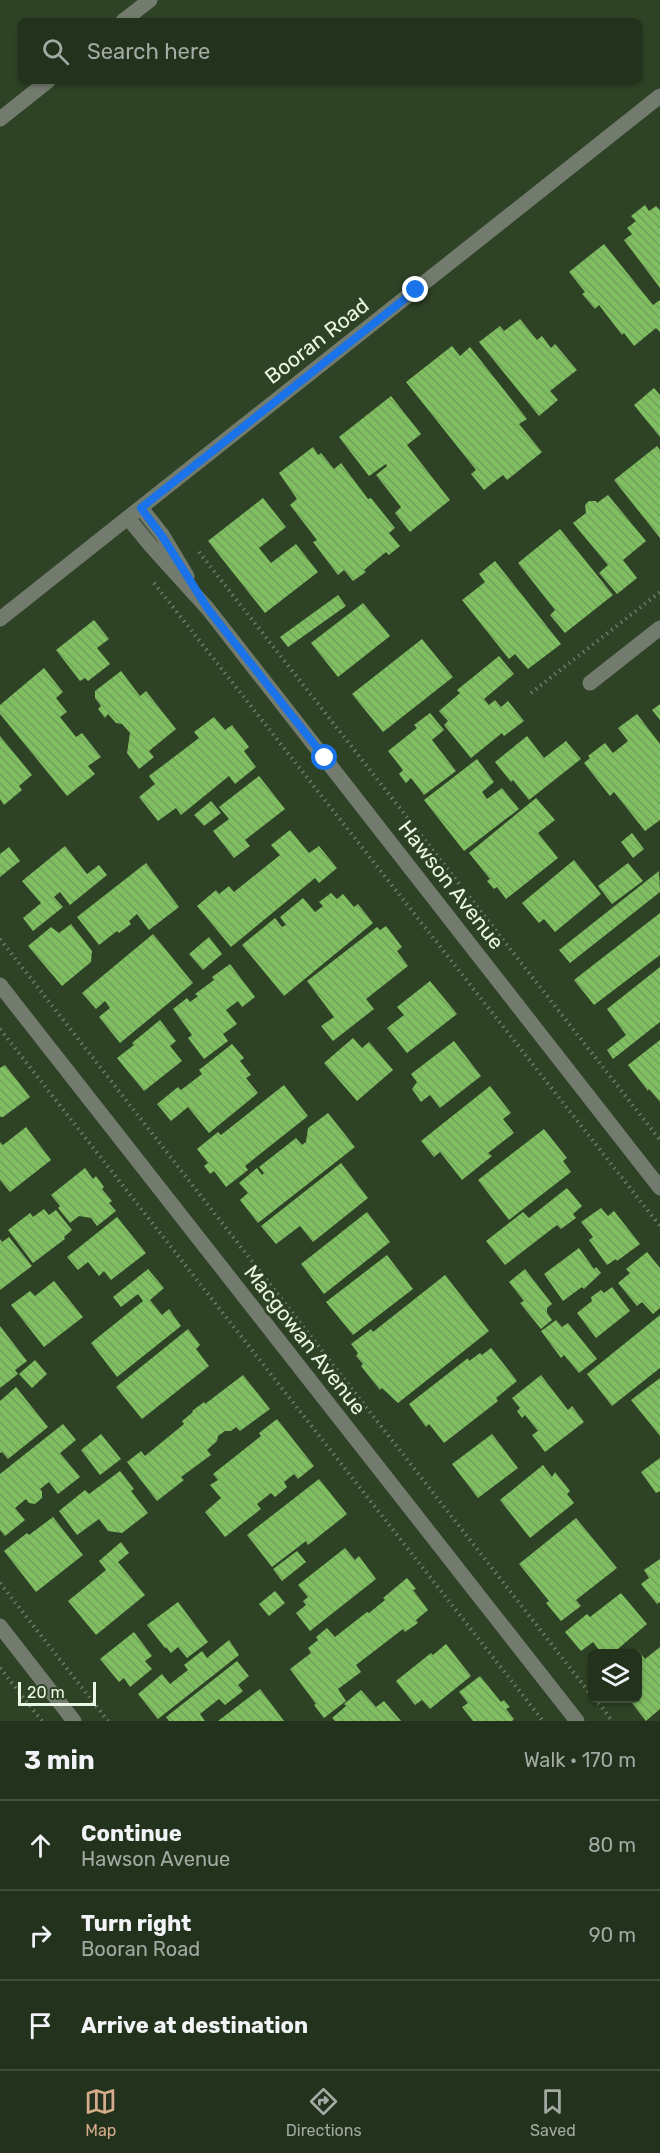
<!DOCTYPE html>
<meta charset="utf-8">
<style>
body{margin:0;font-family:Rubik,sans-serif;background:#2a3a25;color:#f1f3f6}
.controls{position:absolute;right:18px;bottom:18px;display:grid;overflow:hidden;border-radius:9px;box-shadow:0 2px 4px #0004}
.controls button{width:54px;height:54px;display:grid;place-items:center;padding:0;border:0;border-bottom:2px solid #3f4d3b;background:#22321c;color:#f1f3f6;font:30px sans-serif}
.scale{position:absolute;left:18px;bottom:15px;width:78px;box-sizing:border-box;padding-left:6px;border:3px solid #ebf7e5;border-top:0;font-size:16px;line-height:21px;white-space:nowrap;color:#ebf7e5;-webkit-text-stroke:4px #2e4225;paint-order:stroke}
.stop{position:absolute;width:18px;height:18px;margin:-14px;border:4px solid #1a73e8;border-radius:50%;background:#fff}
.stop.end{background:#1a73e8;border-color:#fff;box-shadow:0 2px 6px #0008}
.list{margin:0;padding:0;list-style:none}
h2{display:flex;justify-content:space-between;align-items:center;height:78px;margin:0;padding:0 24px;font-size:26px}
h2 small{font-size:20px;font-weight:400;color:#a2aaa3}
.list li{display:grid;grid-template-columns:39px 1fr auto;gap:18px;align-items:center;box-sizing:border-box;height:90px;padding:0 24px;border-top:2px solid #3f4d3b}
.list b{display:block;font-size:22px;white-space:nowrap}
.list p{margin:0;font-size:20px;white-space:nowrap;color:#a2aaa3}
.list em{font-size:20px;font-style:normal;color:#a2aaa3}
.icon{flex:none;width:33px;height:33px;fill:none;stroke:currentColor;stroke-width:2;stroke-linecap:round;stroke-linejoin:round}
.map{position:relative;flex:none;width:660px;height:1721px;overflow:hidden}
.search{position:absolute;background:#22321c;box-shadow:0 2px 4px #0004;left:18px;right:18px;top:18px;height:66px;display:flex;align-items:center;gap:15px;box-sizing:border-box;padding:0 21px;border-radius:9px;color:#a2aaa3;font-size:22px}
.sheet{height:348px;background:#22321c}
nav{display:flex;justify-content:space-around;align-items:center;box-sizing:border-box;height:84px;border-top:2px solid #3f4d3b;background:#22321c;font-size:16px;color:#a2aaa3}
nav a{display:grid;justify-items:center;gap:3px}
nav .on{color:#d6ab8b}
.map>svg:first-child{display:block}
.building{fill:url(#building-back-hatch)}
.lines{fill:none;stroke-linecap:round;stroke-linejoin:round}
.path{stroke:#6b7d63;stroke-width:4;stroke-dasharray:1.5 4.5;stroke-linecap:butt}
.minor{stroke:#727b6e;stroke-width:15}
.route{stroke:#1a73e8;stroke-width:8}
.labels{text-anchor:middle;stroke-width:6;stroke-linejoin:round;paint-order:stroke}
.street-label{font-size:21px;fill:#ebf7e5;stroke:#2e4225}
</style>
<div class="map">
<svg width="660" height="1721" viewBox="0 0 660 1721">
<defs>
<pattern id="building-back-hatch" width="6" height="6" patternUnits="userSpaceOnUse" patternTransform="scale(1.5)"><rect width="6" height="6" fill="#80be62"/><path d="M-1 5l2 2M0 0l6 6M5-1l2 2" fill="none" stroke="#72a15b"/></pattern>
</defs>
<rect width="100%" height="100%" fill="#2e4225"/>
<path class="building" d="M645,205l4,6 7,-5 4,4v78l-36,-48 8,-6 -5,-6 9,-7 -5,-5z
M604,244l49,61 7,-5v32l-4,-4 -22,18 -10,-13 -2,2 -23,-30 -4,4 -13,-15 3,-2 -16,-20z
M520,319l17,21 5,-4 9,12 4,-4 22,26 -27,21 8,9 -19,16 -60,-74 21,-16 4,5z
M452,346l8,10 10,-9 57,72 -8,5 23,28 -35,28 -4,-5 -19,15 -13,-16 5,-4 -70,-88z
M654,388l6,7v42l-26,-32z
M391,396l30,38 -14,11 43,55 -40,32 -15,-19 6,-6 -25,-32 11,-9 -1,-2 -17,12 -30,-39z
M657,446l3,4v88l-46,-58z
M313,447l5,8 3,-2 13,16 7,-6 27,36 3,-1 24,30 -6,5 11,13 -11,9 -3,-3 -22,18 2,2 -13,9 -9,-11 -6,5 -25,-33 4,-2 -27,-35 7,-6 -18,-26z
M608,495l38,46 -23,19 14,18 -20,16 -18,-21 9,-8 -35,-42 13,-10 -1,-8 4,-4h7l1,2z
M263,498l23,29 -27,21 12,15 25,-19 22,28 -53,41 -57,-72z
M560,529l53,66 -48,38 -15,-18 5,-5 -37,-47z
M495,561l66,83 -33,25 -13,-15 -6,5 -47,-59 23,-18 -6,-8z
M338,595l8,11 -58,41 -8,-10z
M363,603l27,33 -52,41 -27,-34z
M94,620l15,19 -12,9 13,16 -22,17 -3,-3 -5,3 -24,-31z
M422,639l31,38 -70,55 -31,-38z
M499,656l15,18 -30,25 5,6 6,-5 6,7 7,-6 16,20 -20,15 -2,-3 -31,25 -27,-33 4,-4 -9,-10 21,-18 -3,-3z
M44,668l19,24 -7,6 11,14 -7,5 16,20 6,-4 19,24 -13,9 7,8 -28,22 -67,-82v-9z
M121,671l19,25 6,-5 30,38 -27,22 5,6 -15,12 -12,-16 3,-20 -8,-9 -6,-1 -8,-9 -3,4 -7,-9 3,-3 -6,-8v-7z
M660,704v16l-8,-10z
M430,713l14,17 -12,10 24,31 -32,24 -13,-17 -5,5 -7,-9 4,-4 -15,-19 29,-23 -3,-3z
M637,714l23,30v76l-15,11 -31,-39 -4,4 -26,-33 6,-5 -2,-2 17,-13 8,10 15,-12 -10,-13z
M214,717l11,13 7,-5 17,22 -5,4 12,16 -21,17 -6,-8 -48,39 -5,-7 -18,13 -19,-24 16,-13 -6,-8 50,-38 -5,-6z
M0,736l32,39 -13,11 3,4 -18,15 -4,-6z
M527,736l17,22 22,-17 15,18 -52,41 -16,-20 -2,2 -16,-20z
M477,759l17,23 -12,10 5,7 15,-11 17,21 -55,42 -40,-51z
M259,776l26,33 -40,31 5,6 -16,12 -21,-27 16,-12 -10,-12z
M536,798l19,22 -17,13 20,25 -52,41 -9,-12 -3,2 -7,-8 3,-2 -21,-26z
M211,801l10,12 -17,13 -10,-11z
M290,830l19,23 10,-7 18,22 -18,15 -4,-5 -84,69 -34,-41 19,-16 3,4 10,-8 5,6 46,-37 -9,-10z
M632,833l12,16 -11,9 -12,-16z
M65,846l22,28 12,-9 8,10 -37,30 -10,-13 -6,5 9,10 -30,24 -10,-13 18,-15 -19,-22z
M9,847l11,14 -20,16v-23z
M574,860l27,34 -46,38 -11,-13 -5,4 -17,-20z
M146,863l33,44 -30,23 -12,-16 -8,7 2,3 -12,9 -2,-2 -18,14 -22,-28z
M628,863l15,18 -31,23 -14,-18z
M659,871l1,21 -90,71 -11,-13z
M331,893l6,6 6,-5 11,13 4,-3 15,19 -89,73 -42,-51 33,-27 7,9 4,-2 -6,-8 23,-19 12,14 8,-6 -4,-4z
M660,913v42l-66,50 -20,-25z
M71,924l21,27 -1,11 -29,24 -34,-40 23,-19 8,6z
M386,926l16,21 -5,4 11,15 -42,33 8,10 -41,32 -12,-15 13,-9 -27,-36 70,-54 3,3z
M153,934l40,49 -73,60 -21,-26 11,-9 -5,-7 -9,8 -14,-16z
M209,937l13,17 -19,16 -14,-16z
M230,964l25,33 -13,10 -4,-6 -12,9 11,14 -14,10 5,7 -24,18 -16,-21 4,-3 -19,-26 14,-11 3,4 8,-6 -3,-2 19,-14 -2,-3z
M660,967v55l-47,37 -6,-9 19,-15 -19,-26z
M430,981l27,33 -50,39 -20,-25 17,-13 -7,-8z
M160,1020l16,21 -6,5 12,15 -38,30 -27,-33 17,-13 -2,-2z
M353,1038l9,10 7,-6 24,28 -36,31 -33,-38z
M660,1040v62l-11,-13 -1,2 -20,-26z
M454,1041l27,35 -41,32 -10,-13 -9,7 -9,-13 5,-7 -6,-8z
M232,1044l12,14 -4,3 11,14 -5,3 12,15 -49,40 -21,-26 -17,14 -14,-17 21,-17 3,3 21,-16 -3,-4z
M5,1065l25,32 -27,20h-3v-49z
M284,1085l24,31 -63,50 3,4 -22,17 -12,-16 -4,3 -6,-8 4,-3 -11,-14 21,-17 3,3z
M490,1086l21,27 -8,6 11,14 -26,20 4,3 -30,24 -22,-28 -6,5 -13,-16z
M328,1113l27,34 -97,76 -18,-23 8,-7 -9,-10 18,-15 5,7 2,-2 -5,-6 37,-29 6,7 4,-3 2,-14z
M26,1127l25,33 -41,32 -10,-12v-38l3,3z
M544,1129l23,29 -4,3 8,11 -62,48 -31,-40z
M341,1163l27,35 -55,44 -13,-16 -24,18 -15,-18z
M85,1168l8,11 3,-3 8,11 -2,2 10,12 -3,2 7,8 -19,15 -6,-8 -12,-2 -9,7 -12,-15 2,-2 -9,-11z
M567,1188l15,18 -9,8 3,4 -15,11 -4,-4 -52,40 -19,-24 37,-29 6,6z
M601,1208l7,8 6,-5 26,33 -23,17 -1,-2 -9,6 -18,-25 4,-3 -12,-15z
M44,1209l5,6 7,-5 16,20 -8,7 1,2 -32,24 -25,-33 22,-17 3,4z
M367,1212l23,30 -66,52 -23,-30z
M117,1217l29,36 -35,27 -7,-9 -5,5 -11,-14 -10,8 -11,-13z
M9,1237l23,29 -32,24v-51l2,3z
M579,1248l15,21 2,-2 5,6 -17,16 -2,-2 -19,14 -19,-27z
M647,1252l13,16v40l-7,6 -11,-12 -5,4 -19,-23 12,-10 -4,-4z
M387,1255l26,34 -60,46 -27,-33z
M148,1269l16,19 -14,12 12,15 7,-6 12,17 -64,51 -26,-34 52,-42 -5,-7 -17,13 -8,-10z
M525,1269l27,35 -5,4v5l5,7 -11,9 -21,-26 4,-2 -15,-19z
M445,1275l44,56 -91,72 -16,-15 -2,2 -19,-24 2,-2 -7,-8 2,-3 -7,-9 20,-15 2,3z
M54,1281l29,36 -39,30 -33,-42 19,-14 5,5z
M612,1287l18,24 -34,27 -19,-25 15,-12 -1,-4 10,-7 3,3z
M660,1315v53l-48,38 -25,-32z
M556,1320l6,7 6,-4 29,36 -18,14 -15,-18 -3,3 -20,-27z
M0,1326l27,35 -12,9 3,4 -18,14z
M188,1329l12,16 -4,4 13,17 -67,53 -26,-32z
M491,1348l26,33 -21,17 2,3 -54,42 -15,-19 -3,3 -17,-23 59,-46 1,3 11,-8 2,2z
M35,1360l12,14 -15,14 -13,-14z
M243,1375l27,34 -30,22 -4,-4 -5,4h-6l-7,5 -1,5 -10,9 4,5 -30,22 3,3 -27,21 -30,-39 14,-11 4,5 39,-32 -2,-3 11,-9 -1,-1 12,-9 1,2z
M541,1375l27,35 4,-4 12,16 -39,30 -13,-17 6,-4 -13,-16 -3,3 -5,-7 3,-3 -8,-10z
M660,1378v58l-29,-36z
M16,1387l32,40 -40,32 -6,-7 -2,1v-52z
M277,1419l37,47 -16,13 -4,-5 -10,8 3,5 -12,10 -4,-4 -14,11 4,5 -36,28 -20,-25 16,-14 -11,-13 8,-5 -5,-6 48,-38 -2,-3z
M63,1424l13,16 -16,13 20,24 -22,17 -9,-12 -9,7 2,2v7l-7,6 -6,-1 -3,-4 -11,9 10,12 -20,16 -5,-6v-56z
M101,1434l20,25 -21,16 -19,-25z
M492,1434l26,34 -40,30 -26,-34z
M660,1458v33l-4,2 -15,-21z
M543,1465l9,12 3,-5 15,19 -3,3 7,9 -44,35 -30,-38z
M120,1471l14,18 -3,2 17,22 -26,20 -14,-2 -9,-12 -22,16 -18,-24 26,-21 4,4z
M319,1479l28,35 -39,31 -2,-4 -34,26 -25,-32z
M53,1517l30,38 -47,37 -32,-41 23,-18 2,2z
M576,1518l41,50 -41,32 5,6 -20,15 -15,-18 3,-2 -30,-37z
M121,1542l8,11 -11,9 27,33 -49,40 -28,-34 38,-31 -7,-9z
M345,1548l10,12 4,-4 17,23 -66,52 -14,-18 10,-8 -3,-4 5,-4 -10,-12z
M297,1551l9,11 -24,19 -9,-12z
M660,1559v43l-3,2 -16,-20 8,-6 -5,-8z
M407,1578l9,11 -3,1 15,20 -12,10 2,3 -13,9 -2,-3 -47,36 5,7 -23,17 8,12 -22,17 -10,-13 2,-1 -26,-35 21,-16 -3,-5 10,-8 -2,-3 11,-9 8,9 32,-25 2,1 16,-13 -2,-2z
M275,1591l10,12 -16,13 -10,-12z
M621,1593l26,31 -35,30h-10l-9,-12 -12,9 -16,-19 22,-18 3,3z
M178,1602l30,40 -21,16 -9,-11 -7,6 -5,-6 -1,1 -18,-23z
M134,1632l18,24 -7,5 7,8 -22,18 -6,-9 -5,4 -19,-23z
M229,1640l10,15 -81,64 -20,-25 24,-20 8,10 18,-14 -4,-5 18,-14 5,7z
M446,1644l25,32 -41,33 -8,-9 -7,5 -19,-24 35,-28 2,2z
M660,1647v62l-14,12 -18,-23h10v-44h-4l4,-4 7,9z
M237,1661l12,15 -11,9 5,6 -18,14 -6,-6 -19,15 5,7h-36l-3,-4z
M480,1676l21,26 3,-2 6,7 -4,2 8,10 -2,2h-39l-11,-14 6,-4 -9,-11z
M260,1689l24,32h-66z
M361,1690l15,17 8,-6 17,20h-66l-3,-3 14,-12 -2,-2z"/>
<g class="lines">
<path class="path" d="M199,552l461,588
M154,583l506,643
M531,693l129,-101
M0,939l592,757
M0,1029l543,692
M0,1583l108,138
M0,1668l42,53
M595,1698l17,23"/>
<path class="minor" d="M123,21l27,-21
M0,119l48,-38
M141,508l22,28 24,40
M128,518l23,28 57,63 452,579
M0,619l660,-523
M590,683l70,-55
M0,985l577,736
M0,1626l74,95"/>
</g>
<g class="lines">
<path class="route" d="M325,758l-117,-149 -46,-73 -21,-28 275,-218"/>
</g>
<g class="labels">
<g class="street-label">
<text transform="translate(317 341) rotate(-38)" y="7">Booran Road</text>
<text transform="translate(451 885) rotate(52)" y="7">Hawson Avenue</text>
<text transform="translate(305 1340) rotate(52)" y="7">Macgowan Avenue</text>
</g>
</g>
</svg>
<div class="controls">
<button><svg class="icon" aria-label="layers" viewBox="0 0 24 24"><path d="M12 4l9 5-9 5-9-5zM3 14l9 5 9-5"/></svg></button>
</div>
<div class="scale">20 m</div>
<div class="stop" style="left:325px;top:758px"></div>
<div class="stop end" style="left:416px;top:290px"></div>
<div class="search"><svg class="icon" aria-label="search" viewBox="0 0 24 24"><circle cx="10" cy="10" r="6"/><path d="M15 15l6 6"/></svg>Search here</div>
</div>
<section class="sheet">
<h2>3 min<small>Walk · 170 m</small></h2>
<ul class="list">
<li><svg class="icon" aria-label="ahead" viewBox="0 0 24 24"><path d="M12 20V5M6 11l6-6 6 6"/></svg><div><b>Continue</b><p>Hawson Avenue</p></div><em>80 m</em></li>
<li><svg class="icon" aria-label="right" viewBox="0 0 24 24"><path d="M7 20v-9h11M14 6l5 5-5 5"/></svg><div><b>Turn right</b><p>Booran Road</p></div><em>90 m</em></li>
<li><svg class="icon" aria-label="arrive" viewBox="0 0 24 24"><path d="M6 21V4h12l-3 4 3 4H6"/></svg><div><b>Arrive at destination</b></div></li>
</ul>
</section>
<nav>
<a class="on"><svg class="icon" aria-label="map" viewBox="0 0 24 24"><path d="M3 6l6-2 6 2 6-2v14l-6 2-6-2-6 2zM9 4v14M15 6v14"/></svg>Map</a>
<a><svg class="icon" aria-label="directions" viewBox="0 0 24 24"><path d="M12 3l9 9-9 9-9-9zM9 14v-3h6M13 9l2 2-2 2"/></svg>Directions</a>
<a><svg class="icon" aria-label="saved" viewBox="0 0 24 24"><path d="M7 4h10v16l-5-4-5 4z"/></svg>Saved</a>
</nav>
